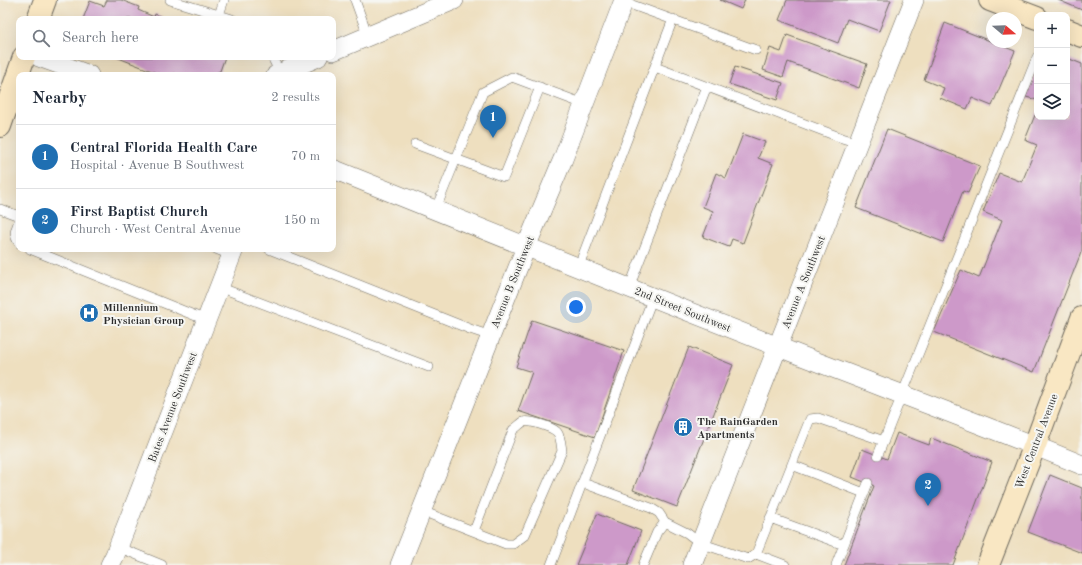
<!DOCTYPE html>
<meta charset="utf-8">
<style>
body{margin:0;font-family:"Old Standard TT",serif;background:#f6f6f7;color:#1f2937}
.controls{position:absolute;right:12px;top:12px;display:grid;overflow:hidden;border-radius:8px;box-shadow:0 4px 16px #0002}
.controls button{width:36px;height:36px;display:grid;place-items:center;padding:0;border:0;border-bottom:1px solid #e0e1e3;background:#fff;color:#1f2937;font:20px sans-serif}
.compass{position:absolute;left:986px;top:12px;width:36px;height:36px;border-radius:50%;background:#fff;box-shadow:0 4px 16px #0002;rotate:109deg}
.you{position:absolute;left:576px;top:307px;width:14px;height:14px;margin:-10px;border:3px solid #fff;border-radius:50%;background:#1a73e8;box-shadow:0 0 0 6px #1a73e833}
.badge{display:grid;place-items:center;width:26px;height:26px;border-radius:50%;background:#1f6fb2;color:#fff;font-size:13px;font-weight:700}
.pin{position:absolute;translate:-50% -33px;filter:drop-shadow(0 1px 2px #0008)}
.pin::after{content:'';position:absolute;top:21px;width:14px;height:12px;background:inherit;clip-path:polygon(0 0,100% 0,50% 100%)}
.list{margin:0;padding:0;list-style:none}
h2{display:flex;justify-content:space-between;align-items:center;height:52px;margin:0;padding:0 16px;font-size:17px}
h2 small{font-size:13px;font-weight:400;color:#747a83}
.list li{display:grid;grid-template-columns:26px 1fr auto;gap:12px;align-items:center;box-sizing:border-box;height:64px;padding:0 16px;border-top:1px solid #e0e1e3}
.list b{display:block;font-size:15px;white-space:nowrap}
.list p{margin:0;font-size:13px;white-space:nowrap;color:#747a83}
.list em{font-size:13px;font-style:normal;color:#747a83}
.icon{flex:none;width:22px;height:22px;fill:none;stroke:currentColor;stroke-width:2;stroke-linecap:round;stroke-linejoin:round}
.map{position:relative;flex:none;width:1082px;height:565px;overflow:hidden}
.search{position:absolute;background:#fff;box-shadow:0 4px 16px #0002;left:16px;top:16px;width:320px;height:44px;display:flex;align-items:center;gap:10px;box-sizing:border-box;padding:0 14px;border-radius:8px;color:#747a83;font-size:15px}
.panel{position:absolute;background:#fff;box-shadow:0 4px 16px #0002;left:16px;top:72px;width:320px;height:180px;border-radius:8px}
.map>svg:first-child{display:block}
.building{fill:#cd99c9}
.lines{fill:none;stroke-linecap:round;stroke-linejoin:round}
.lane-casing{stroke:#6f6a5f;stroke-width:10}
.street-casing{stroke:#6f6a5f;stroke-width:20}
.secondary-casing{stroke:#6f6a5f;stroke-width:24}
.lane{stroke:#fff;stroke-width:9}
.street{stroke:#fff;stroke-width:19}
.secondary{stroke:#f9e7c3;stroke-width:22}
.labels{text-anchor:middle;stroke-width:4;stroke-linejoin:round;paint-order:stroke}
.street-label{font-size:11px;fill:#2b2b2b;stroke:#f6f6f2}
.poi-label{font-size:11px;font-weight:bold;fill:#2b2b2b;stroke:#f6f6f2;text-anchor:start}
</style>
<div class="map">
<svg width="1082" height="565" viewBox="0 0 1082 565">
<rect width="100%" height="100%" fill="#f6f6f2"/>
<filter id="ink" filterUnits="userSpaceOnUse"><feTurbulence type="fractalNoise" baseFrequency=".025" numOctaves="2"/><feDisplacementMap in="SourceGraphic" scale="8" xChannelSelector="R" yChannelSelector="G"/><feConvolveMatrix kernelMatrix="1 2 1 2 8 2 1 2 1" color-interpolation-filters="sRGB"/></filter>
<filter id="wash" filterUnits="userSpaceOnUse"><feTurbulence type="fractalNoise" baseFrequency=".012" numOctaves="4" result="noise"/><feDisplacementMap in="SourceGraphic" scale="16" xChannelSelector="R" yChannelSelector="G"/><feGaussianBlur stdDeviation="0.9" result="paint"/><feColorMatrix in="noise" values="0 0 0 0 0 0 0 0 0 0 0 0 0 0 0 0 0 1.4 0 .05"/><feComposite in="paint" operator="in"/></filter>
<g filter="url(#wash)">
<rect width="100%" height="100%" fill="#eedfbf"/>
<g id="blocks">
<path class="building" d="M107,0h14l18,7 -1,3 16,7 1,-3 12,5h-84l7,-18 14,5z
M720,0h25l-4,9z
M787,0h104l-12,31 -32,-12 -9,24 -59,-23z
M1058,0h24v10z
M945,23l70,28 -23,55 -20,-8 -5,11 -27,-11 4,-10 -20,-8z
M787,35l80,29 -8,24 -71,-26 -5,15 -20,-7 7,-22 11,4z
M116,57h109l-5,14 -9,4h-31l-6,-2v2h-12z
M1067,58l15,6v186l-48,122 -100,-40 27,-62 18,8 23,-58 -19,-8 16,-39 23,9 15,-37 -12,-5 12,-30v7h30z
M735,67l48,16 -6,17 -48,-16z
M1037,67v33l-11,-3z
M887,129l93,37 -12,27 -5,-2 -20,51 -87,-34z
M743,134l22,8 -7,16 15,6 -30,79 -11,-4 -3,8 -26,-10 10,-26 -10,-4 13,-34 10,5z
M532,320l92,31 -29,86 -77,-26 14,-39 -16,-5z
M689,347l44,18 -56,142 -44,-17z
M897,433l32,12 2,-7 61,24 -39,103h-109l30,-79 -22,-9 10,-28 25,10z
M1050,475l32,13v65l-54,-21z
M597,514l44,17 -13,34h-52z"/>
</g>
</g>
<g filter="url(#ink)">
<use href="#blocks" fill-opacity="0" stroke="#6f6a5f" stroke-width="1"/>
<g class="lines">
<g class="lane-casing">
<path id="lane" d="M170,0l62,19
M355,0l13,36
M624,2l132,48
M219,15l5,-15
M272,57l8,16
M655,67l187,71 16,5
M415,144l89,33 36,-90
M0,209l19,7
M435,211l48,-119 29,-15 72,27
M19,221c-4,9 -6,14 0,22
M30,249l176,71
M216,249l15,6
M269,249l201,80 21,7
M578,268l95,-249
M219,287l210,80
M629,288l78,-202
M878,455l159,-398
M792,465l72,28
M583,483l68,25 8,5 6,9 22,11 13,10 48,16 8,-5 54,-135 8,-1 66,23
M422,511l84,33h7l12,-9 37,-84c-1,-6 -1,-14 -5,-19 -5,-5 -27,-12 -34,-10 -3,2 -7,6 -10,8l-39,101
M770,518l74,27
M118,547l44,18
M756,554l29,11
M551,565l102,-268
M643,565l14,-33 8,-10
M836,565l32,-82"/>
</g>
<g class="street-casing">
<path id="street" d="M333,51l121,-51
M39,57l50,18
M276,75l42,-18
M333,169c148,60 295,119 443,177 102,40 205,77 306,119
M110,565l5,-10 119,-306
M400,565l126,-318 37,-88 61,-159
M692,565l222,-565"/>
</g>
<g class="secondary-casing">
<path id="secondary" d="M990,0l47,18
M38,19l7,-19
M1067,30l15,6
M0,126l24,-69
M988,565l47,-120 47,-127"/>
</g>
<use href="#lane" class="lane"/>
<use href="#street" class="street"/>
<use href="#secondary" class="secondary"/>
</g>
</g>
<defs>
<g id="hospital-disc" transform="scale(1)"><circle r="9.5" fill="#1f6fb2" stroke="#f6f6f2"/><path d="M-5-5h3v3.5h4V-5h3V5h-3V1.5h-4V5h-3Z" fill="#fff"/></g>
<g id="building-disc" transform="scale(1)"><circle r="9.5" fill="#1f6fb2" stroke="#f6f6f2"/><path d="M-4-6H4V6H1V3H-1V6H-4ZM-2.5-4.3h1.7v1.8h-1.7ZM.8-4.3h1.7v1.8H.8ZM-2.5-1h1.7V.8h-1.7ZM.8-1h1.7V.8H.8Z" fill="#fff"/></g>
</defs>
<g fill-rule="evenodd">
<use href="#hospital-disc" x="89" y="313"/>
<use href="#building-disc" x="683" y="427"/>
</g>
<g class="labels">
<g class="street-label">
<text transform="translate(512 282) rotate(-68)" y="4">Avenue B Southwest</text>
<text transform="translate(803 282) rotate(-68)" y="4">Avenue A Southwest</text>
<text transform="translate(683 309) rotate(22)" y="4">2nd Street Southwest</text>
<text transform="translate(172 407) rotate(-69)" y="4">Bates Avenue Southwest</text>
<text transform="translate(1036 441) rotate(-69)" y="4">West Central Avenue</text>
</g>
<g class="poi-label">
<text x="103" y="311">Millennium<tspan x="103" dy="13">Physician Group</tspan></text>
<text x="697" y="425">The RainGarden<tspan x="697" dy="13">Apartments</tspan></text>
</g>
</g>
</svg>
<div class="controls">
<button>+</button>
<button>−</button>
<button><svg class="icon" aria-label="layers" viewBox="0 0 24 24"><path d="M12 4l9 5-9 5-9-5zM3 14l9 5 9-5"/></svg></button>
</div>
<svg class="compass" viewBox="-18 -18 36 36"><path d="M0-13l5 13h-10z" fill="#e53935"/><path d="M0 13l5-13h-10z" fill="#747a83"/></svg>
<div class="you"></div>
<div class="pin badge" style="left:493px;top:138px">1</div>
<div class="pin badge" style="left:928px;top:506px">2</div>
<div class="search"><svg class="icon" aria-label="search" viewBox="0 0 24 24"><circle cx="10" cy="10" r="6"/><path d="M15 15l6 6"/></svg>Search here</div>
<section class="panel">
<h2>Nearby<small>2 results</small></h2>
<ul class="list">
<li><span class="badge">1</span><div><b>Central Florida Health Care</b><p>Hospital · Avenue B Southwest</p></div><em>70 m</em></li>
<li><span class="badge">2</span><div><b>First Baptist Church</b><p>Church · West Central Avenue</p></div><em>150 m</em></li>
</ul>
</section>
</div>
